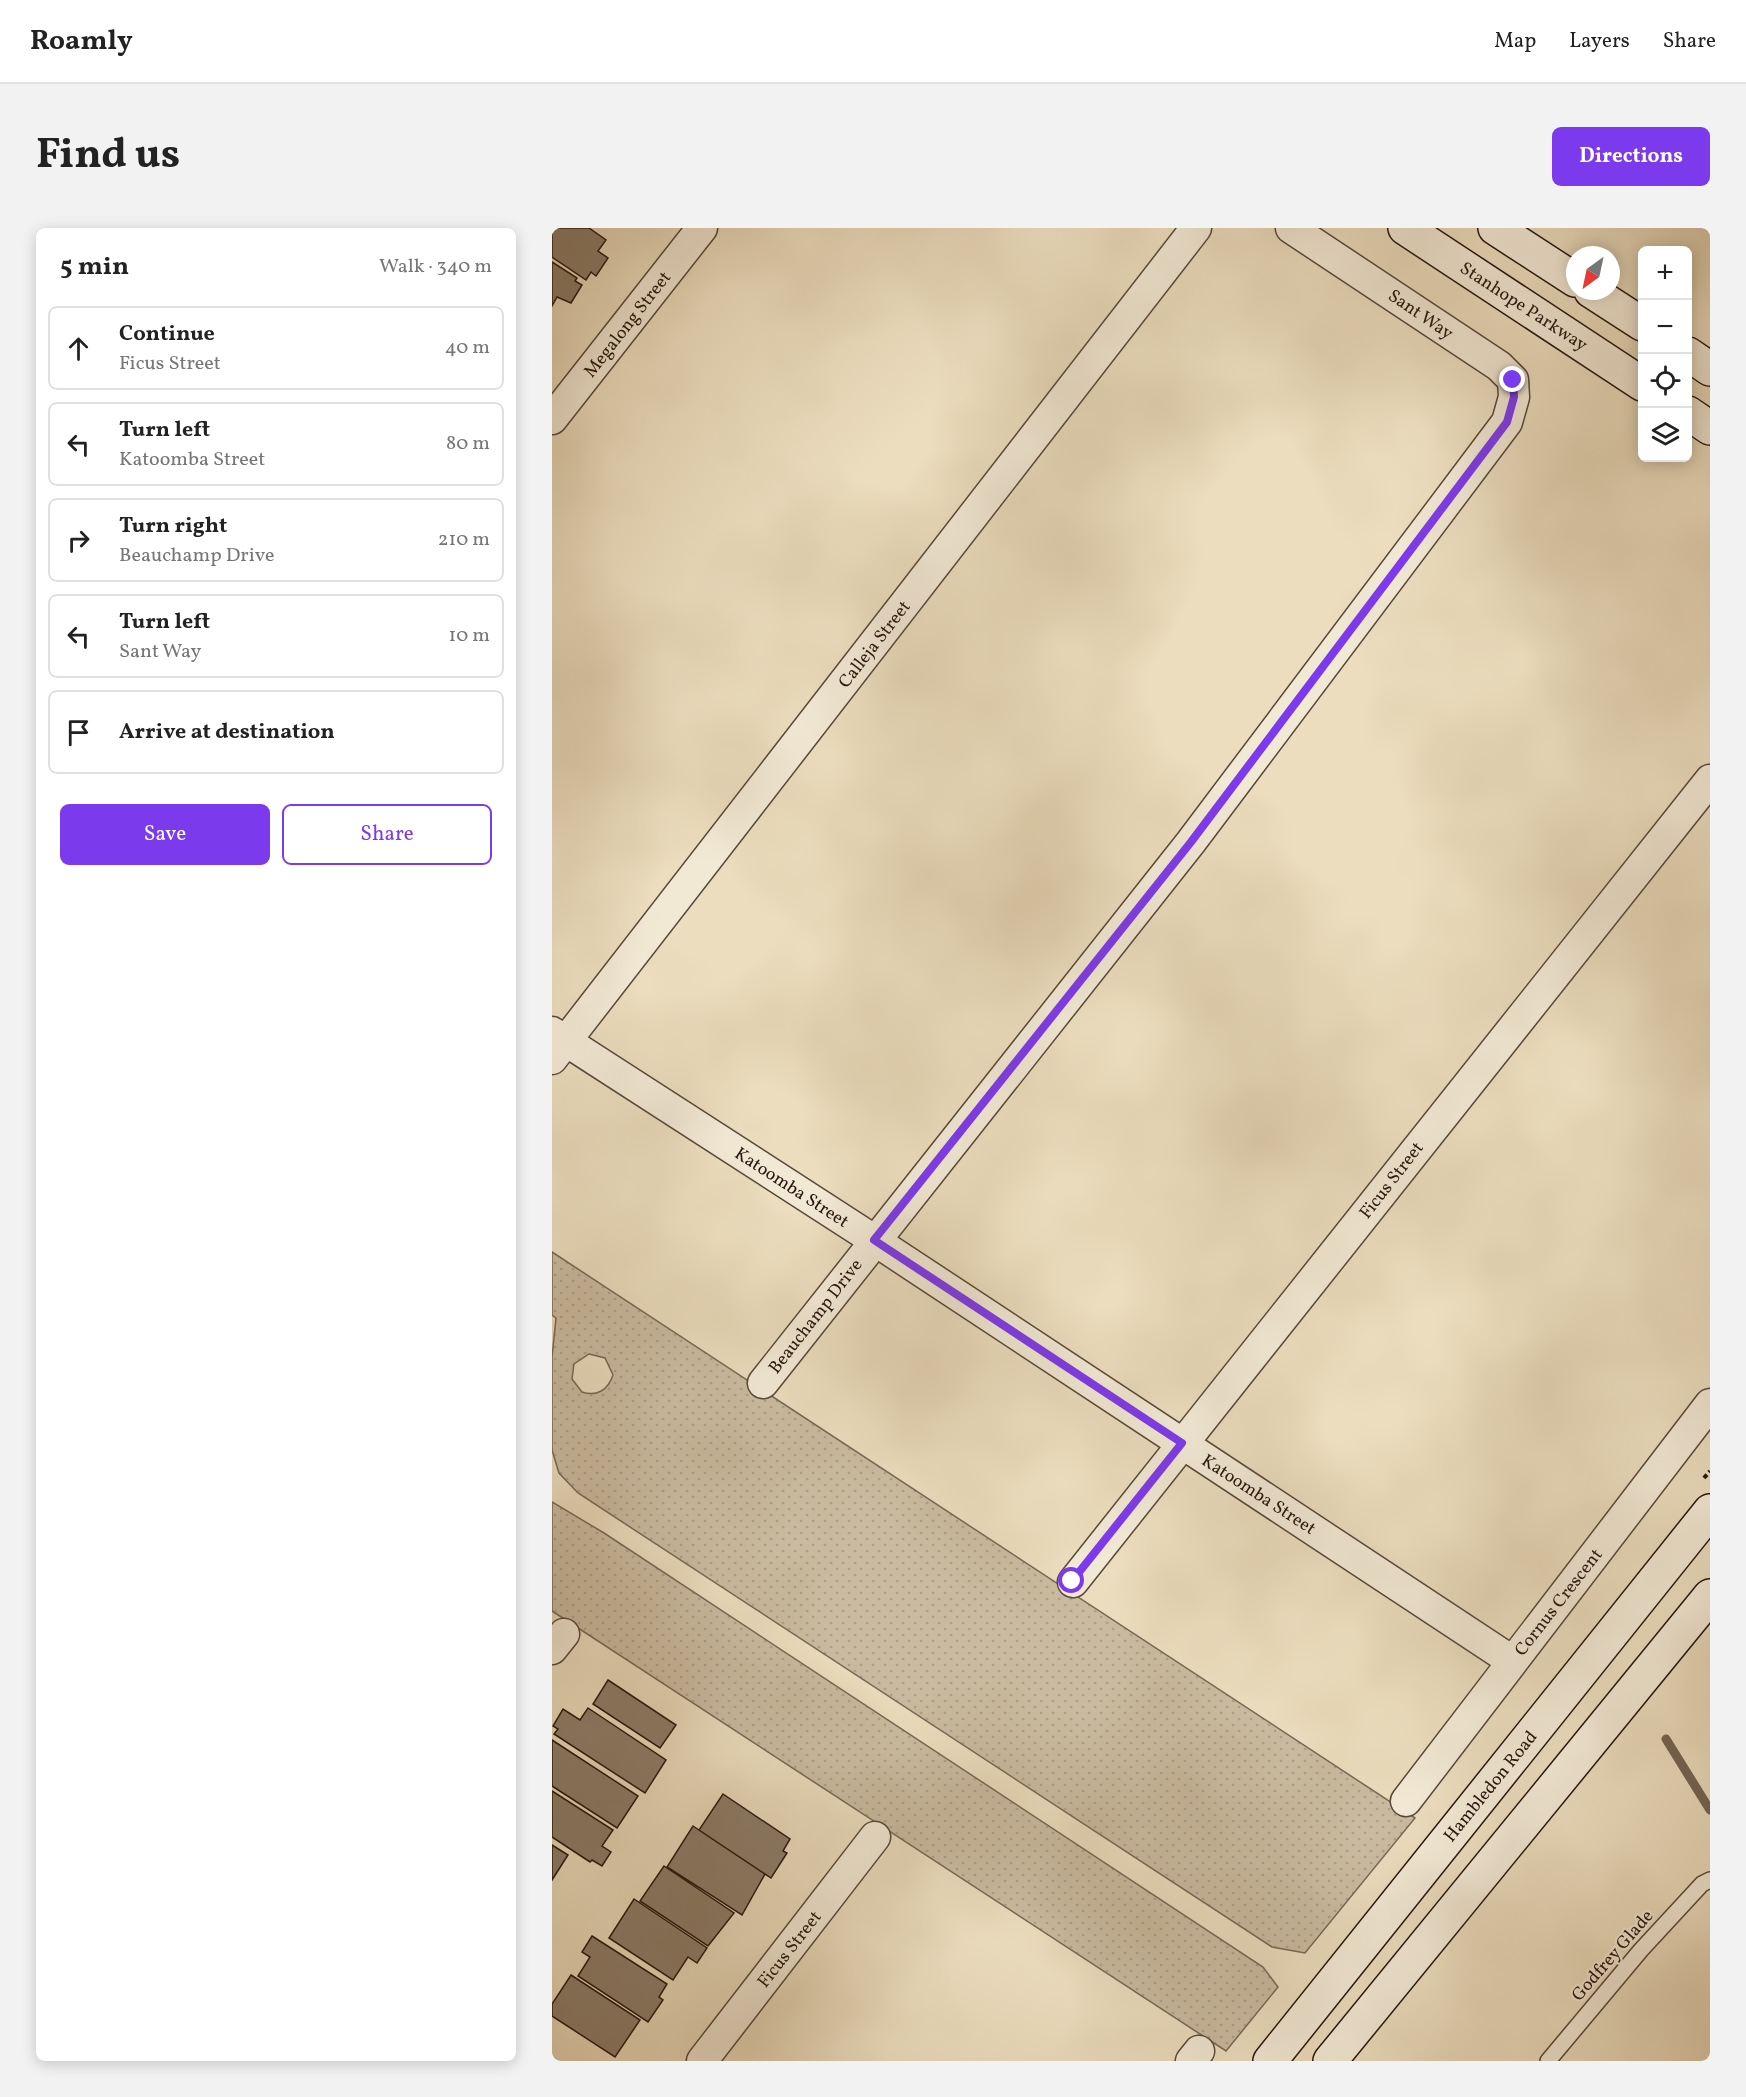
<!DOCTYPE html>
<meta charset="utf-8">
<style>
body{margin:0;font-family:Vollkorn,serif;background:#f2f2f2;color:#222}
.controls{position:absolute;right:18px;top:18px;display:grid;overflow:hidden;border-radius:9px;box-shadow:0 3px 15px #0003}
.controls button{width:54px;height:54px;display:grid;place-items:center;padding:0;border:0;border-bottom:2px solid #e0e0e0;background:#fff;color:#222;font:30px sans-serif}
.compass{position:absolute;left:1014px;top:18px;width:54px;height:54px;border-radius:50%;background:#fff;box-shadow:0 3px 15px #0003;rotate:213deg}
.stop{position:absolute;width:18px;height:18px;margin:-14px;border:4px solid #7c3aed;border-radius:50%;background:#fff}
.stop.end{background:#7c3aed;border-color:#fff;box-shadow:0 2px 6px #0008}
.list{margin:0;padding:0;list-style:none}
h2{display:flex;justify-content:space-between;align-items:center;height:78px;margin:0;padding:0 24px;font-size:26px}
h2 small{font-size:20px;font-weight:400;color:#767676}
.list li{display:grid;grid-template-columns:39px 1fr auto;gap:18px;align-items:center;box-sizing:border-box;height:84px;margin:0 12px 12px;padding:0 12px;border:2px solid #e0e0e0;border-radius:9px}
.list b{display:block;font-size:22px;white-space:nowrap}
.list p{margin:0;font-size:20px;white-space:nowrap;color:#767676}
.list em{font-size:20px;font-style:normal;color:#767676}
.actions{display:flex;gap:12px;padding:18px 24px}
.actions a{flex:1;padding:14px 0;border:2px solid #7c3aed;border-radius:9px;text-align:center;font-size:21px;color:#7c3aed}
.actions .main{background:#7c3aed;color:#fff}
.icon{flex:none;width:33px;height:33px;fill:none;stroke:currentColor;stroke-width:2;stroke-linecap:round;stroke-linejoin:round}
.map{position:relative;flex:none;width:1158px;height:1833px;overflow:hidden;border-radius:9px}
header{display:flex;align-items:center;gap:36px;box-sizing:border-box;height:84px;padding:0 30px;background:#fff;border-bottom:2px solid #e0e0e0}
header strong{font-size:28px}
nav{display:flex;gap:33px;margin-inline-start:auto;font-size:21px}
.intro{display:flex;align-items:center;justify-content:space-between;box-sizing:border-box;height:144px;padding:0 36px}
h1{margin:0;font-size:42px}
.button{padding:15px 27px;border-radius:9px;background:#7c3aed;color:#fff;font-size:21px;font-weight:700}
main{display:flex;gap:36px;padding:0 36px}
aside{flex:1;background:#fff;border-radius:9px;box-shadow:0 3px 15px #0003}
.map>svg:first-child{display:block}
.grass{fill:url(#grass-dots);stroke:#786857;stroke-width:1.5;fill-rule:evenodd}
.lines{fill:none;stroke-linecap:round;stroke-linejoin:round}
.stream{stroke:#746554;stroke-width:9}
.building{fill:#8c7d6a;stroke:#26160e;stroke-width:1.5}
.service-casing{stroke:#57483a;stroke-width:18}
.minor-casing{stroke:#57483a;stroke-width:33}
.secondary-casing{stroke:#26160e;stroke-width:36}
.path{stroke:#26160e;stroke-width:4;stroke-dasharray:4.5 3;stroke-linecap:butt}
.service{stroke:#f2e9d5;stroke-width:15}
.minor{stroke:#f2e9d5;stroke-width:30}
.secondary{stroke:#f2e9d5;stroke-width:33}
.route{stroke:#7c3aed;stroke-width:8}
.labels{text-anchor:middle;stroke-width:4.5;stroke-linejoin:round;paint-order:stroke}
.street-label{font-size:18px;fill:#26160e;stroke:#f2e9d5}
</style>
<header>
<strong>Roamly</strong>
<nav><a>Map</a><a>Layers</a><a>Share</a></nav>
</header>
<div class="intro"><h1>Find us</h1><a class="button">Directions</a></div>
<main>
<aside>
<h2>5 min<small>Walk · 340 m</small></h2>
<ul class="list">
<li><svg class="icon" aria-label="ahead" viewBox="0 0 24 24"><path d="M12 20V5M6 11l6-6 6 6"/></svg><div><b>Continue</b><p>Ficus Street</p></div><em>40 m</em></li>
<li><svg class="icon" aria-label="left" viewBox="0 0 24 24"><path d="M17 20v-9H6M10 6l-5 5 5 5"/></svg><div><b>Turn left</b><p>Katoomba Street</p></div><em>80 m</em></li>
<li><svg class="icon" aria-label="right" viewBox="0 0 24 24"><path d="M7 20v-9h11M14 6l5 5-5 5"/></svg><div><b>Turn right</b><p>Beauchamp Drive</p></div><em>210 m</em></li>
<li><svg class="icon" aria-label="left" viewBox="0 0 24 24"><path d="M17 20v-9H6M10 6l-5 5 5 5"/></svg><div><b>Turn left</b><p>Sant Way</p></div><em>10 m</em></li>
<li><svg class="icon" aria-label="arrive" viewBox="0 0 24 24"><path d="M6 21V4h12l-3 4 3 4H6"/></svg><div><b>Arrive at destination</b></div></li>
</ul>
<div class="actions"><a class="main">Save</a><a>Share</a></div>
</aside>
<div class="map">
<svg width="1158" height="1833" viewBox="0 0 1158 1833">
<defs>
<pattern id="grass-dots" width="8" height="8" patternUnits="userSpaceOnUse" patternTransform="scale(1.5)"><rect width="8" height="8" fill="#cabba0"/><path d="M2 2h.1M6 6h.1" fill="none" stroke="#ada089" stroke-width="1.8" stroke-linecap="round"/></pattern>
</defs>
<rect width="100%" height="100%" fill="#ebddbe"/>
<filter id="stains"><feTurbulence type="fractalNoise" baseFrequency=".00333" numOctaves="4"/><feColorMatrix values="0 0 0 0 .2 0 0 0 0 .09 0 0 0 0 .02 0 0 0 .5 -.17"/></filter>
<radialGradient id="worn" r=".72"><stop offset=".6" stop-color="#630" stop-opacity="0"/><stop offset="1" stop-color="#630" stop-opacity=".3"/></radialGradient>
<path class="grass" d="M0,1024l863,566 -110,135 -33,-6 -694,-454 -19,-20 -7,-23v-93l4,-39 -4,-3zM37,1126l16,4 8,17c-5,15 -16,22 -31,17l-10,-13 2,-15z
M0,1274l52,31 659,434 15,20 -52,64 -674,-440z"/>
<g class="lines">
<path class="stream" d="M1114,1511l44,71"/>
</g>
<path class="building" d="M0,0h37l17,12 -8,11 10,7 -12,18 -5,-4 -5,8 -34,-23z
M0,34l25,16 -2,3 7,4 -11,18 -14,-6 -5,9z
M56,1452l68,45 -16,23 -67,-44z
M36,1480l78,52 -21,33 -91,-59 4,-5 -5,-3 10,-17 17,11z
M0,1512l86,56 -21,32 -65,-42z
M0,1563l61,39 -11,16 9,6 -9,14 -10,-6 -2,2 -38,-25z
M171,1566l67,45 -7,12 4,2 -16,25 -72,-48z
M141,1598l72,48 -23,41 -75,-48z
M0,1617l16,10 -16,25z
M112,1638l70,47 -26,33 -68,-45z
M82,1671l73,49 -10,15 -9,-6 -15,23 -64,-42z
M40,1708l75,48 -8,13 4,3 -15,22 -70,-46 12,-19 -8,-5z
M19,1747l69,45 -25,37 -63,-41v-12z"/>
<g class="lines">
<g class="service-casing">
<path id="service" d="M996,1833l93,-111 61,-66 8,-4"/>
</g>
<g class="minor-casing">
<path id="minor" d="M0,191l150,-191
M0,804l322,208 638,421
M0,831l644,-831
M211,1155l428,-541 316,-420 7,-25 -1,-17 -14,-14 -208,-138
M521,1354l637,-802
M0,1421l12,-15
M854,1573l304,-397
M150,1833l173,-224
M639,1833l8,-10"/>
</g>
<g class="secondary-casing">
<path id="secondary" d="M853,0l237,156
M943,0l80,52
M1039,63l51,33
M1136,126l22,15
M1136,185l22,15
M718,1833l440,-550
M778,1833l380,-465"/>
</g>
<path class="path" d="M1152,1250l6,-7"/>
<use href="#service" class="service"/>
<use href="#minor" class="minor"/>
<use href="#secondary" class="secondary"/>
</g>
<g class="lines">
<path class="route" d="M520,1353l110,-138 -308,-203 317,-398 316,-420 7,-25 -1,-17"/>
</g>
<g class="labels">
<g class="street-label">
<text transform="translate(972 78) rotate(33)" y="6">Stanhope Parkway</text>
<text transform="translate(869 86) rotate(34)" y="6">Sant Way</text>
<text transform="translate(75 96) rotate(-52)" y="6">Megalong Street</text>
<text transform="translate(322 416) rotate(-52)" y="6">Calleja Street</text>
<text transform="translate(839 952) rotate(-52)" y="6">Ficus Street</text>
<text transform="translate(240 959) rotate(33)" y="6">Katoomba Street</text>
<text transform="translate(263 1088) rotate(-52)" y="6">Beauchamp Drive</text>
<text transform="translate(707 1266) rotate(33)" y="6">Katoomba Street</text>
<text transform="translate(1006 1374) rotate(-52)" y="6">Cornus Crescent</text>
<text transform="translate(938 1558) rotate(-51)" y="6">Hambledon Road</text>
<text transform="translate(237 1721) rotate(-52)" y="6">Ficus Street</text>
<text transform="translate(1060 1727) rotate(-49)" y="6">Godfrey Glade</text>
</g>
</g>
<rect width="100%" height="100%" filter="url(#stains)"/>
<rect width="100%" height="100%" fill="url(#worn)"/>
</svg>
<div class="controls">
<button>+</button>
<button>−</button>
<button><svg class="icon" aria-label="locate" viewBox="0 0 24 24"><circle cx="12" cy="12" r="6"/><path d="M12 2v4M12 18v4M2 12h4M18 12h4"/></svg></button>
<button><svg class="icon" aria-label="layers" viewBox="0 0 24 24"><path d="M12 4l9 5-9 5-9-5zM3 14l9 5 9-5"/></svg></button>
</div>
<svg class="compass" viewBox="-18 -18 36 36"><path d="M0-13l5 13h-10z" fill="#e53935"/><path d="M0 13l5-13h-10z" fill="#767676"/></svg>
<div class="stop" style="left:520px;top:1353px"></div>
<div class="stop end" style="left:961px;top:152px"></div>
</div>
</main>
